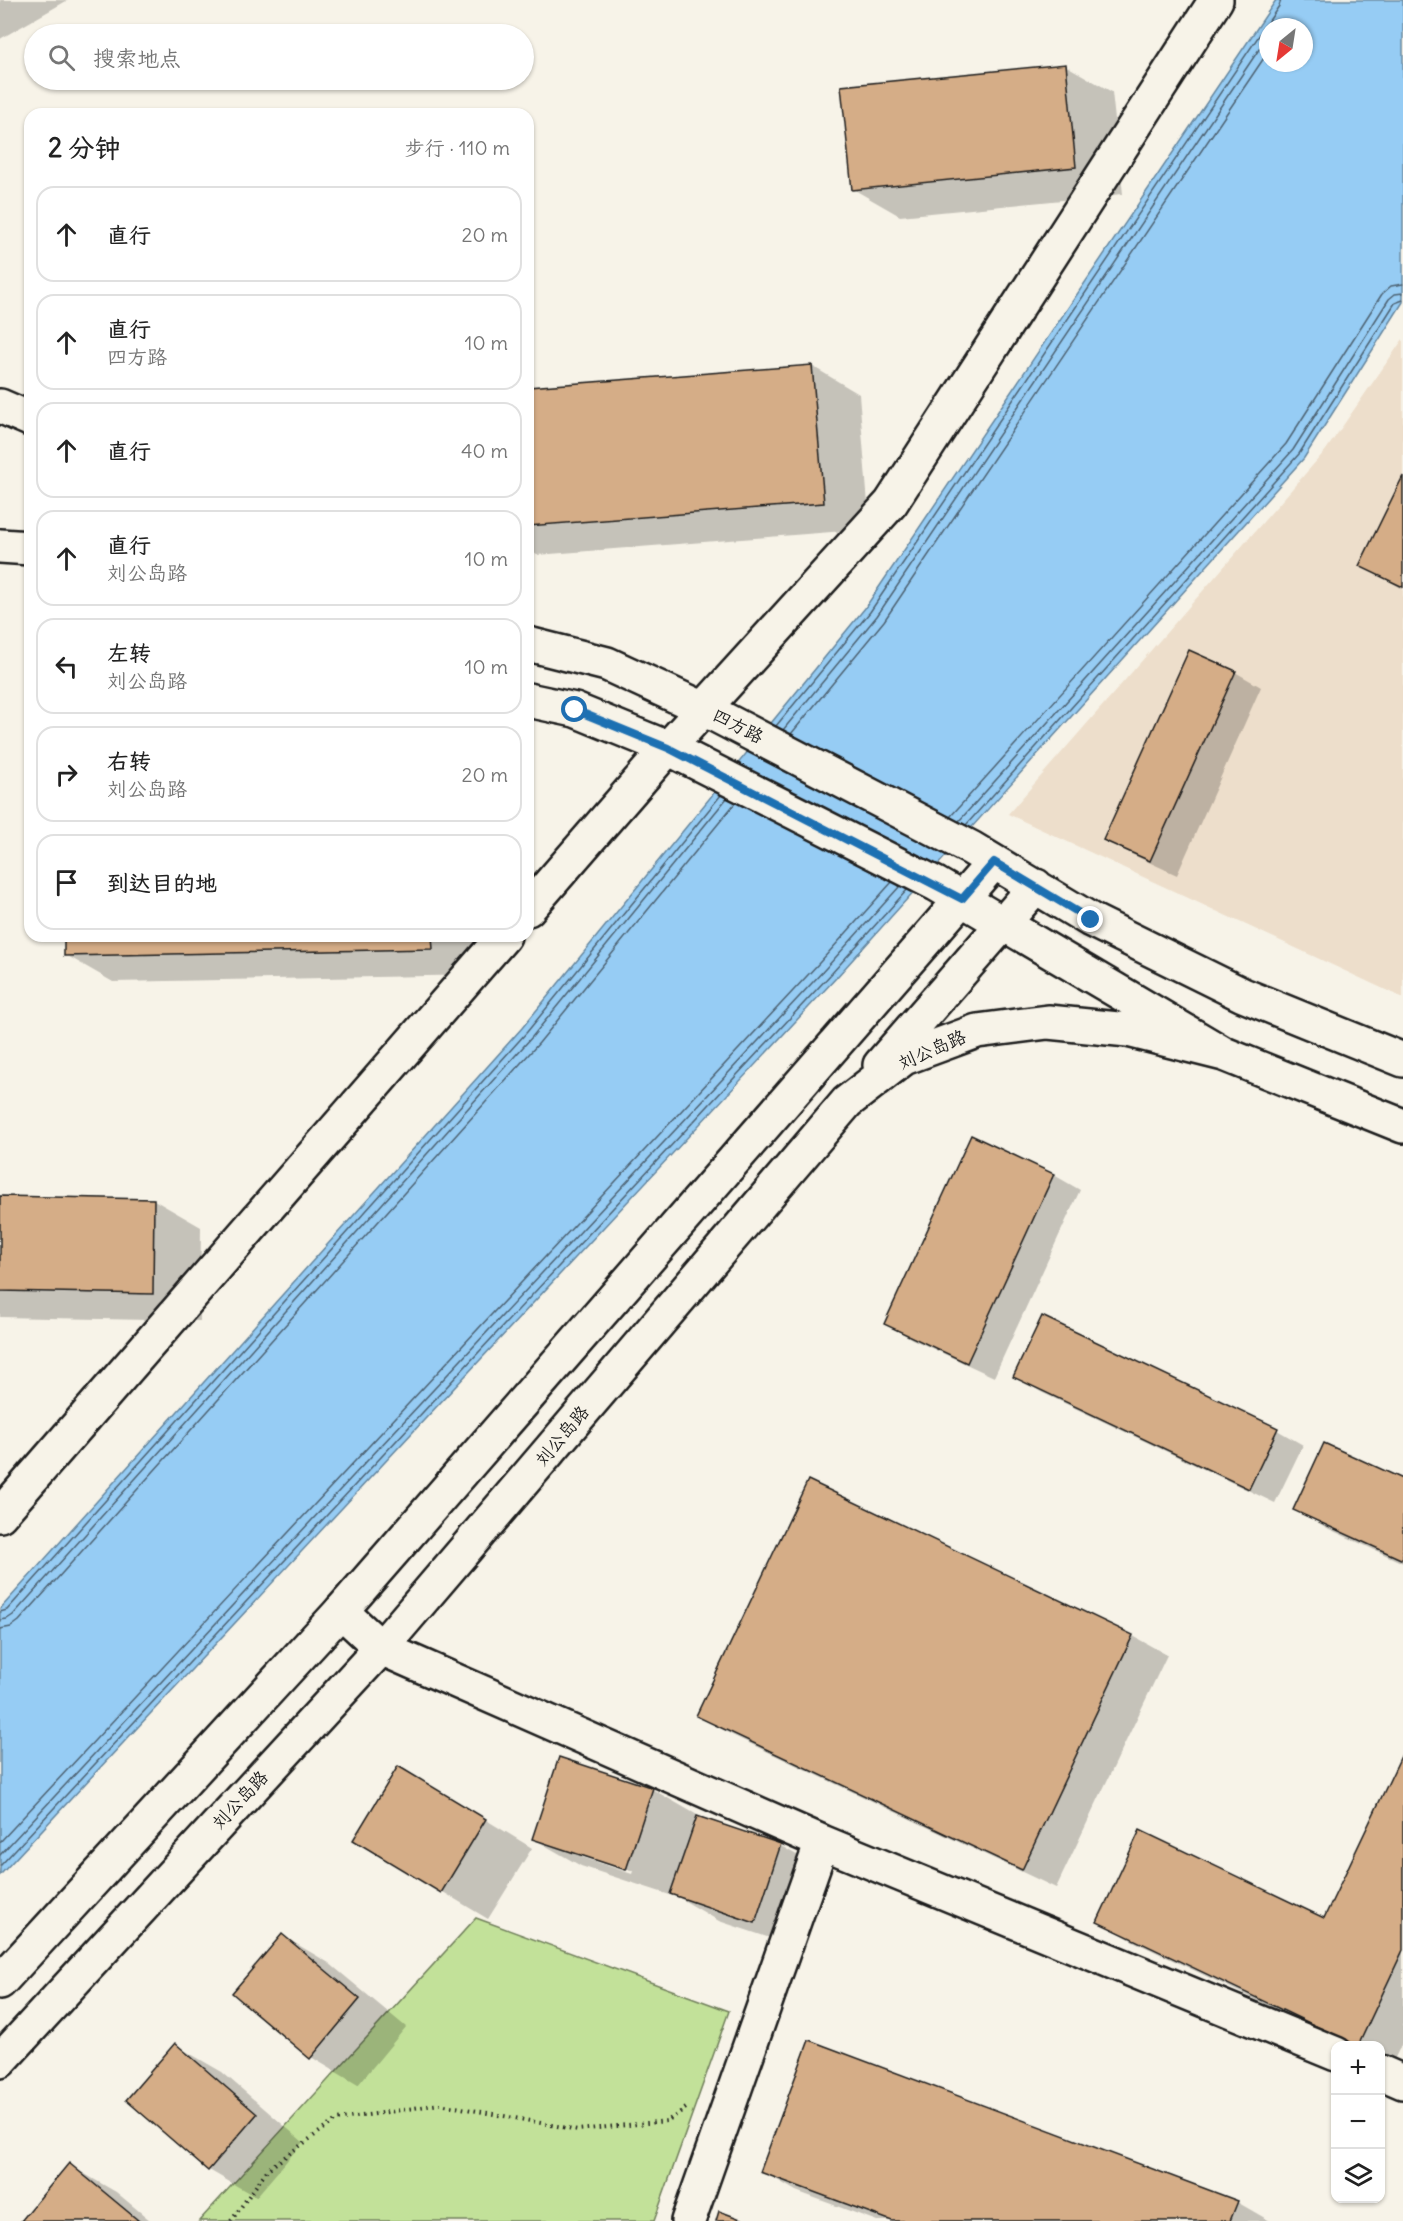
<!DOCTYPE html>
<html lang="zh">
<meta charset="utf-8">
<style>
body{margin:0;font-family:Delius,"LXGW WenKai TC",sans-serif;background:#f2f2f2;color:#222}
.controls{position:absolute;right:18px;bottom:18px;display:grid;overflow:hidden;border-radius:12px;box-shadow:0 2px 4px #0004}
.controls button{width:54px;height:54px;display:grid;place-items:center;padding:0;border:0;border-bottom:2px solid #e0e0e0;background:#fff;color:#222;font:30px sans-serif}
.compass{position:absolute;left:1259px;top:18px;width:54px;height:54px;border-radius:50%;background:#fff;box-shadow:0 2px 4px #0004;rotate:210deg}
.stop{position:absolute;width:18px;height:18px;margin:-14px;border:4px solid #1f6fb2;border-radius:50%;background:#fff}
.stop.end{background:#1f6fb2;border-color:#fff;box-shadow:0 2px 6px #0008}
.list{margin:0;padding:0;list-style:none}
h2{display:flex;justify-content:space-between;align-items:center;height:78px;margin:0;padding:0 24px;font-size:26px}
h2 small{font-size:20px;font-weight:400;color:#767676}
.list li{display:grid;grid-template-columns:39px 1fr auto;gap:18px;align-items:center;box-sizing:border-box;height:96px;margin:0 12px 12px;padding:0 12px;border:2px solid #e0e0e0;border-radius:18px}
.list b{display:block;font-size:22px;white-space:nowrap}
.list p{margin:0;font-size:20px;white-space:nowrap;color:#767676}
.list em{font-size:20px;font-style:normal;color:#767676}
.icon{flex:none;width:33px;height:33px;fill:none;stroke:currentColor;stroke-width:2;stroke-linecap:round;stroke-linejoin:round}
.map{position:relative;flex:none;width:1403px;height:2221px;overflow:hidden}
.search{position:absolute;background:#fff;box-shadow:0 2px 4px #0004;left:24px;top:24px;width:510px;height:66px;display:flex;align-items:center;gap:15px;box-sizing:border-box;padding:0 21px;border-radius:33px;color:#767676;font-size:22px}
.panel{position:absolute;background:#fff;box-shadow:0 2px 4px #0004;left:24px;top:108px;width:510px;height:834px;border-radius:18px}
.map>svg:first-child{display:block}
.built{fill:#eddecb}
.green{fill:#c2e199;stroke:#6f7e5a;stroke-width:1.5}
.water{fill:#96ccf4;stroke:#65869e;stroke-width:1.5;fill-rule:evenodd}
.shadow{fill:#0003;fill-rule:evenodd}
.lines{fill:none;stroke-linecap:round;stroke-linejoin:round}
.shore{stroke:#4d6272;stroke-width:1.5}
.building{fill:#d5ad87;stroke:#1c1c1c;stroke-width:1.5}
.street-casing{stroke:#1c1c1c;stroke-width:38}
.secondary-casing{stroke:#1c1c1c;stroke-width:38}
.path{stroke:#1c1c1c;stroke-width:4;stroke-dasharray:1.5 4.5;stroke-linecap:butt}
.street{stroke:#f7f3e8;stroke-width:33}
.secondary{stroke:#f7f3e8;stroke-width:33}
.route{stroke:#1f6fb2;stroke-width:8}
.labels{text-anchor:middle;stroke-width:5;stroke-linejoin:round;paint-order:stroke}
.street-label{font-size:18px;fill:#1c1c1c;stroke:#f7f3e8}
</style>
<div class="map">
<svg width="1403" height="2221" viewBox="0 0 1403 2221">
<rect width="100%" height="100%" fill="#f7f3e8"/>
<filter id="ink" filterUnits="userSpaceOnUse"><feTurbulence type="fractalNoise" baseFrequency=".0167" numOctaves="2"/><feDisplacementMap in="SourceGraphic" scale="12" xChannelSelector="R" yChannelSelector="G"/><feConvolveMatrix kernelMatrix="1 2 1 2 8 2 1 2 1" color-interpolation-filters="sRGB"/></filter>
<g filter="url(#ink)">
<path class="built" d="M1403,339v659l-395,-184 318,-364z"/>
<path class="green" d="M476,1918l253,93 -75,210h-455z"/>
<path class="water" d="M1276,0h127v302l-99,156 -468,520 -836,897v-266l522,-581 343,-420zM1268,27h36v36h-36z"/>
<path class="shadow" d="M0,0h68l-68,39z
M1065,65l47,27 11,102 -223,22 -47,-27z
M812,366l47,28 11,135 -333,26 -9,-5v-162z
M1403,479v110l-42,-24z
M1235,672l26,15 -84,188 -46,-21 -26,-15z
M65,936h413l1,39 -366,7 -47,-27z
M972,1137l82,38 26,15 -86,187 -82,-38 -26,-15z
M0,1197l154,3 47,27 -1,94 -200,-4z
M1015,1376l262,54 26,15 -28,58 -234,-111z
M1403,1481v82l-74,-34 -34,-20z
M809,1482l324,154 34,19 -111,233 -324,-153 -34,-20z
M1403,1756v285l-11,23 -12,-5v-13h-28l-219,-105 -34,-20 226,-1z
M652,1789l47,27v2l82,28 47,27 -25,76 -84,-28 -46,-27v2l-92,-30 -47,-27zM582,1854l51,17 -1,3 -50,-17z
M445,1795l87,53 -44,71 -133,-80z
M283,1936l46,27 77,64 -48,58 -47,-28 -76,-64z
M175,2045l47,27 81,70 -47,55 -47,-27 -81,-70z
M69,2165l47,27 35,29h-128z
M762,2171l475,31 33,19h-393l-81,-30z"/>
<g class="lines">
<path class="shore" d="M776,726l94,-114 409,-606 2,-6
M783,730l94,-114 391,-580
M791,734l93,-113 384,-569
M950,817l336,-373 96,-150 9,-8 12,-2
M959,821l334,-371 96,-151 6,-5 8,-1
M966,825l333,-371 96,-151 8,-3
M0,1612l7,-2 520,-578 194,-237
M0,1620l7,-1 6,-4 519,-578 195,-239
M0,1629l11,-2 8,-6 520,-578 197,-241
M0,1842l820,-880 72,-80
M0,1855l826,-887 74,-82
M0,1866l832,-893 75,-83"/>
</g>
<path class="building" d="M1066,64l10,103 -224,23 -11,-104z
M812,365l12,138 -296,23v-139z
M1403,476v111l-44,-21z
M1189,650l47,21 -86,190 -47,-21z
M64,936h368l1,13 -369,7z
M971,1135l83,39 -87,189 -83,-39z
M0,1196l154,3 -1,95 -153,-3z
M1042,1316l236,112 -29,61 -236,-112z
M1324,1443l79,36v81l-110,-50z
M808,1480l325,155 -111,235 -326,-154z
M1403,1752v198l-45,96 -261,-124 43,-92 184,88z
M559,1757l94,31 -27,82 -94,-31z
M398,1766l88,53 -45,74 -88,-53z
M697,1816l84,28 -26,79 -85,-29z
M282,1934l78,65 -50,60 -78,-66z
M809,2040l429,161 -8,20h-338l-132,-49z
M175,2043l82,71 -49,57 -82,-71z
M69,2163l70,58h-118z
M719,2211l27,10h-30z"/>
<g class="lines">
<g class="street-casing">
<path id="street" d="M0,406l30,13
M0,546l30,2
M528,644l79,20 97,45
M528,700l47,10 93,38
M528,909l140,-161 223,-245 325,-503
M0,1515l504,-579
M341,1611l40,37 441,194 514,212
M1380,2072l23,10
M688,2221l134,-379"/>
</g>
<g class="secondary-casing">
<path id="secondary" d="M704,709l267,139 120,72 152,75 160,65
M668,748l268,136 288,170 179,72
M880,1065l156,-179
M0,1982l341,-371 653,-749
M0,2061l381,-413 466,-546 57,-44 73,-27 71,-9 80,8 96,24"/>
</g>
<path class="path" d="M231,2221l37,-52 68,-49 104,-16 138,26 89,-9 22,-15"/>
<use href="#street" class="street"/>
<use href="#secondary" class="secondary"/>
</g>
</g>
<g class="lines" filter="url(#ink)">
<path class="route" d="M575,710l93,38 294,151 32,-37 97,58"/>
</g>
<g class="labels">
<g class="street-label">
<text transform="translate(738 726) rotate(27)" y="6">四方路</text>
<text transform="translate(932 1050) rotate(-24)" y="6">刘公岛路</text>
<text transform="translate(562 1436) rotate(-50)" y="6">刘公岛路</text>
<text transform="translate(240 1800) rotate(-47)" y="6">刘公岛路</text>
</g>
</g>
</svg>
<div class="controls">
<button>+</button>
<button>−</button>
<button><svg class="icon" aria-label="layers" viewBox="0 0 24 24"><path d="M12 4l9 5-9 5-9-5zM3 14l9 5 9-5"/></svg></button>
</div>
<svg class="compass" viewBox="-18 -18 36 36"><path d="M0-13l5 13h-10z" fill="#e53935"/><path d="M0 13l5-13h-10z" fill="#767676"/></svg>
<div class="stop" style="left:575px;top:710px"></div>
<div class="stop end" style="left:1091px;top:920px"></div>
<div class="search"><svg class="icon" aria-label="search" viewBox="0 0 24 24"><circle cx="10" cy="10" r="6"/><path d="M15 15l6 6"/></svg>搜索地点</div>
<section class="panel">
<h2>2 分钟<small>步行 · 110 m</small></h2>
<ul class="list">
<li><svg class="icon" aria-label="ahead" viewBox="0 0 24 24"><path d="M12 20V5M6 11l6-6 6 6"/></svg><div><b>直行</b></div><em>20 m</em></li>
<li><svg class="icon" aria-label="ahead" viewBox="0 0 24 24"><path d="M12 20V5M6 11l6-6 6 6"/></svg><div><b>直行</b><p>四方路</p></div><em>10 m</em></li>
<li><svg class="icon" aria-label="ahead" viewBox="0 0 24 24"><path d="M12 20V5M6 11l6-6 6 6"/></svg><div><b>直行</b></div><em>40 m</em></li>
<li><svg class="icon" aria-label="ahead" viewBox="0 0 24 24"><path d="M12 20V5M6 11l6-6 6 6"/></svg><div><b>直行</b><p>刘公岛路</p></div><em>10 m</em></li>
<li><svg class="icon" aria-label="left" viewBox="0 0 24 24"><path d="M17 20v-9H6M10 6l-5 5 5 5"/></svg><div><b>左转</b><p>刘公岛路</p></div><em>10 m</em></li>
<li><svg class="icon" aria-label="right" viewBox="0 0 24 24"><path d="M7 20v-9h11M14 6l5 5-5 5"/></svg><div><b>右转</b><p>刘公岛路</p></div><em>20 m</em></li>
<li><svg class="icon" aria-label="arrive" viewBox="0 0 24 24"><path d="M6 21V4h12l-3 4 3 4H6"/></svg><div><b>到达目的地</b></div></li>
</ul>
</section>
</div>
